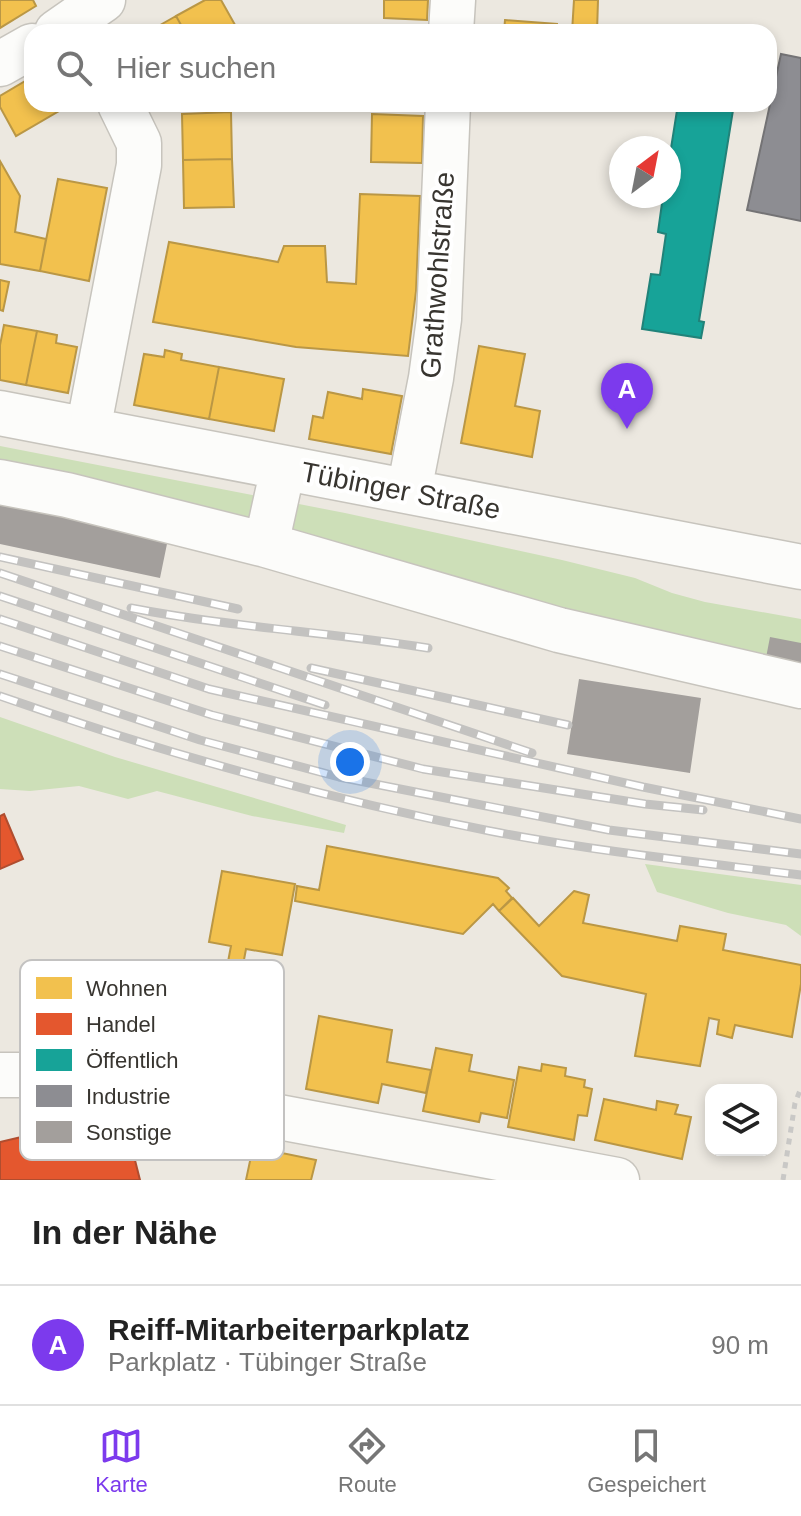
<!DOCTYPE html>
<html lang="de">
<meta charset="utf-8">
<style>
body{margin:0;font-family:Helvetica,sans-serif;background:#f2f2f2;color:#222}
.controls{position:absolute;right:24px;bottom:24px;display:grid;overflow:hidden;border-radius:16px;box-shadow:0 4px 12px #0003}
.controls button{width:72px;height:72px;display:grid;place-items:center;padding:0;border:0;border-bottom:2px solid #e0e0e0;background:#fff;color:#222;font:40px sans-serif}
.compass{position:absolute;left:609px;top:136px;width:72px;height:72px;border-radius:50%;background:#fff;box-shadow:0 4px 12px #0003;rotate:32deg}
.you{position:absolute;left:350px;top:762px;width:28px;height:28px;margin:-20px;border:6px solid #fff;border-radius:50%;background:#1a73e8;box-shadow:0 0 0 12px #1a73e833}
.badge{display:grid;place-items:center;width:52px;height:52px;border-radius:50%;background:#7c3aed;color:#fff;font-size:26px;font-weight:700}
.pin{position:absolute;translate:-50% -66px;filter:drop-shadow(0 2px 4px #0008)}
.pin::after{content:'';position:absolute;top:42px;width:28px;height:24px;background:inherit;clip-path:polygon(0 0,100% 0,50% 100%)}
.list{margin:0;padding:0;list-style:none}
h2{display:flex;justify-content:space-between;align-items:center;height:104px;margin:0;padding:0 32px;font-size:34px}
h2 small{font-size:26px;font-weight:400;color:#767676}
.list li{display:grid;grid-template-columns:52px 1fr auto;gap:24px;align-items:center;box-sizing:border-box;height:120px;padding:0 32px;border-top:2px solid #e0e0e0}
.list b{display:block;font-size:30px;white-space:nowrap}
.list p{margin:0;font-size:26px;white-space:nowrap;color:#767676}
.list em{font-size:26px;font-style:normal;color:#767676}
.icon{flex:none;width:44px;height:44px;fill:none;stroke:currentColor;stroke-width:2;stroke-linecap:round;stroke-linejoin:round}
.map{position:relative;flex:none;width:801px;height:1180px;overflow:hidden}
.search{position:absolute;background:#fff;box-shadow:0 4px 12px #0003;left:24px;right:24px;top:24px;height:88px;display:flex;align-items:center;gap:20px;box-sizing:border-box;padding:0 28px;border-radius:24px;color:#767676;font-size:30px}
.sheet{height:224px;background:#fff}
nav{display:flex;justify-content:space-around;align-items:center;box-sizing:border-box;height:112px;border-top:2px solid #e0e0e0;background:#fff;font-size:22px;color:#767676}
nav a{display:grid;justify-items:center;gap:4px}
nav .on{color:#7c3aed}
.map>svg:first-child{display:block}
.green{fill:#cddfb8}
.homes{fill:#f2c14e;stroke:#ba9745;stroke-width:2}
.shops{fill:#e4572e;stroke:#b04d2f;stroke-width:2}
.public{fill:#17a398;stroke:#218279;stroke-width:2}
.industry{fill:#8d8d92;stroke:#747375;stroke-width:2}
.building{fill:#a39f9c}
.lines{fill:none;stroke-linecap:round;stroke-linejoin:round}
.minor-casing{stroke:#c7c4bd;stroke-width:47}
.path{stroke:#c9c8c6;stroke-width:5;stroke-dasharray:6 6;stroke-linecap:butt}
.minor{stroke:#fcfcfa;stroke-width:44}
.rail-casing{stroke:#c3c2c0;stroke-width:9}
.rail{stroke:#fff;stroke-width:6;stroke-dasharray:18;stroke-linecap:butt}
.labels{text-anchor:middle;stroke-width:8;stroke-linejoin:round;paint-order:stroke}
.street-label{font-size:28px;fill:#383530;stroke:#fff}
.key{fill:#fff;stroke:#c3c2c1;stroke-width:2}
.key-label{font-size:22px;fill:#383530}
</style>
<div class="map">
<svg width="801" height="1180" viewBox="0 0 801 1180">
<rect width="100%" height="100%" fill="#ece8e0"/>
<path class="green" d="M0,446l345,67 217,47 73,18 37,15 33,9 96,17v56l-801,-172z
M0,717l115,40 231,68 -2,8 -92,-17 -95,-25 -29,8 -49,-13 -49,5 -30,-2z
M645,864l156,21v51l-15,-11 -58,-12 -71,-21z"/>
<path class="homes" d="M0,0h33l3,6 -36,22z
M205,0h16l18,32h-54l-9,-16z
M384,0h44l-1,20 -43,-2z
M574,0h24l-1,32h-25z
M176,16l9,16h-37z
M505,20l52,4v8h-53z
M32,77v27h39l-55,32 -16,-29v-11z
M231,112l1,47 -49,1 -1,-46z
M372,114l51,2 -1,47 -51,-1z
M232,159l2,48 -50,1 -1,-48z
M0,161l20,35 -5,36 31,7 -6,32 -40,-7z
M58,179l49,9 -18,93 -49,-10z
M360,194l60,2 -4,95 -8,65 -112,-9 -143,-25 16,-80 109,20 6,-16h41l2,36 29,2z
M0,280l9,2 -6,29 -3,-1z
M4,325l33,6 -11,54 -26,-5v-35z
M37,331l20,4 -1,8 21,4 -9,46 -42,-8z
M479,346l46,8 -10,52 25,5 -8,46 -71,-14z
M165,350l17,4 -1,6 38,7 -10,52 -75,-14 10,-51 20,3z
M219,367l65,12 -10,52 -65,-12z
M363,389l39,7 -11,58 -82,-15 4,-23 10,2 5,-26 34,7z
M327,846l171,32 11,10 -3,3 6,7 -13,13 -6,-7 -30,30 -168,-33 2,-15 22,4z
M222,871l73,13 -13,71 -36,-6 -3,16 14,2 -2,11 -14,-3 -3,16 -15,-3 8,-42 -22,-4z
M574,891l15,4 -6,28 94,18 3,-15 46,8 -3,16 78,15v19l-9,53 -57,-12 -3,13 -15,-4 2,-14 -10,-2 -9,48 -65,-10 11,-62 -84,-18 -63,-65 14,-13 26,28z
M319,1016l73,14 -5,32 44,8 -5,23 -44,-9 -4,19 -72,-14z
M436,1048l36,7 -3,16 45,9 -7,38 -26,-5 -2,9 -56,-11z
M542,1064l24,4 -1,8 20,4 -1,7 8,2 -5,27 -9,-1 -4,25 -66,-13 11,-60 22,4z
M604,1099l52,11 1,-9 21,4 -3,9 16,3 -9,42 -87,-19z
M253,1147l63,13 -5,20h-65z"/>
<path class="shops" d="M4,814l19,45 -23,10v-53z
M123,1113l17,67h-140v-38z"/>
<path class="public" d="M678,104h56l-35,217 5,1 -3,16 -59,-9 9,-55 9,1 6,-41 -8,-2 5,-36h6v-35z"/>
<path class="industry" d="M781,54l20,4v163l-54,-11z"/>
<path class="building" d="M0,503l168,36 -8,39 -160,-34z
M770,637l31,6v32l-37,-7z
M579,679l122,19 -11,75 -123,-19z"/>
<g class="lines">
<g class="minor-casing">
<path id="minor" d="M57,32l46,-32
M451,32l2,-32
M0,64l32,-18
M0,413l801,154
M88,430l51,-265v-22l-19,-39
M0,482l67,13 199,50 17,-77
M409,491l22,-113 8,-59 9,-215
M266,545l293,85 242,56
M0,1075h23l164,25 430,80"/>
</g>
<path class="path" d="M783,1180l12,-77 6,-15"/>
<use href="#minor" class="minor"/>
<g class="rail-casing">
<path id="rail" d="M0,557l238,52
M0,573l532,180
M0,596l325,109
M131,608c98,19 198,24 297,40
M0,619l209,70 434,98 158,32
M0,646l212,69 211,54 222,35 58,6
M311,668l257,57
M0,674l200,66 139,37 270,53 192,24
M0,696c160,56 323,102 490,135 103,20 207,31 311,44"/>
</g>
<use href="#rail" class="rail"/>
</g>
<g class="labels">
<g class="street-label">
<text transform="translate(437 275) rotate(-86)" y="10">Grathwohlstraße</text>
<text transform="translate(401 490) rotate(11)" y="10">Tübinger Straße</text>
</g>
</g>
<rect x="20" y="960" width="264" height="200" rx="12" class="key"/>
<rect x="36" y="977" width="36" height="22" fill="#f2c14e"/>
<rect x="36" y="1013" width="36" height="22" fill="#e4572e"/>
<rect x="36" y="1049" width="36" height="22" fill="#17a398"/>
<rect x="36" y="1085" width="36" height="22" fill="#8d8d92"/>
<rect x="36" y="1121" width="36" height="22" fill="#a39f9c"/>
<g class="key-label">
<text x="86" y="996">Wohnen</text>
<text x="86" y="1032">Handel</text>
<text x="86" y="1068">Öffentlich</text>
<text x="86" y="1104">Industrie</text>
<text x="86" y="1140">Sonstige</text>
</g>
</svg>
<div class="controls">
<button><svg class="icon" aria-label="layers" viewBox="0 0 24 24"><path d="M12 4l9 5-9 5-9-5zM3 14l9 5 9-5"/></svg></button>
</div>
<svg class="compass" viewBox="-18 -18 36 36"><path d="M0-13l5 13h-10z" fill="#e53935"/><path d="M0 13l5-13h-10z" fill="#767676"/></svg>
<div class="you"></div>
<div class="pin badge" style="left:627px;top:429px">A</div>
<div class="search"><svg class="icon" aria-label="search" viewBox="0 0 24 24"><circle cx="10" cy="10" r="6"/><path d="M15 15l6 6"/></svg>Hier suchen</div>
</div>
<section class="sheet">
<h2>In der Nähe<small></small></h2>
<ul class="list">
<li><span class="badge">A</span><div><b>Reiff-Mitarbeiterparkplatz</b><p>Parkplatz · Tübinger Straße</p></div><em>90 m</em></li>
</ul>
</section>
<nav>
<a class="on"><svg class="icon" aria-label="map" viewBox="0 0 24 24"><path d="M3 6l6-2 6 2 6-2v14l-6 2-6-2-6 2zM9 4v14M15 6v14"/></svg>Karte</a>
<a><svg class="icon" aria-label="directions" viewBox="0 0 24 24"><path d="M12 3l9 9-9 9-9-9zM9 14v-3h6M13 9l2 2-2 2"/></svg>Route</a>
<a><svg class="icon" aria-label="saved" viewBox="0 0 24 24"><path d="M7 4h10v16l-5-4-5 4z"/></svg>Gespeichert</a>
</nav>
